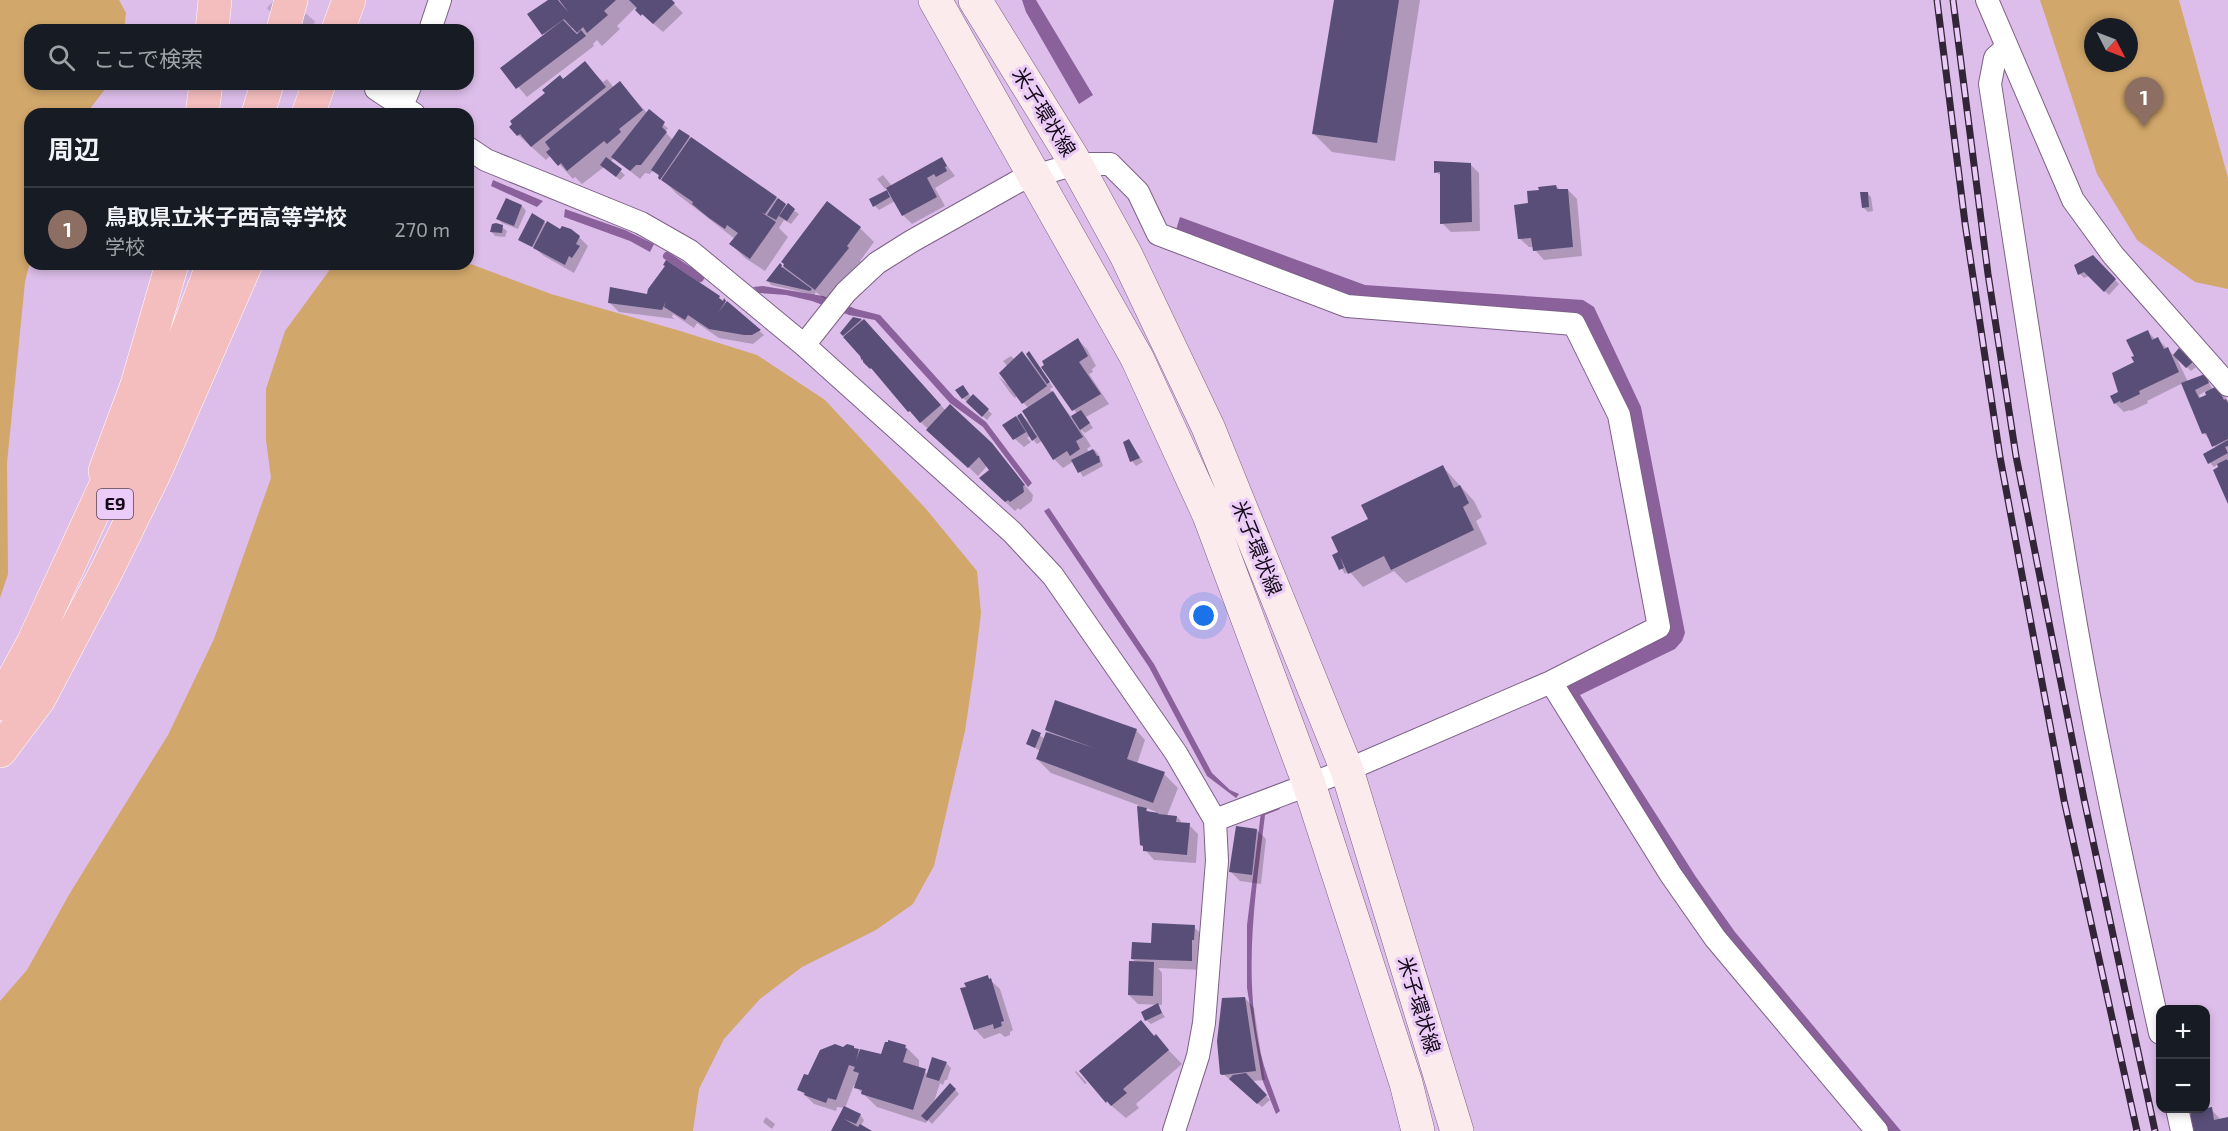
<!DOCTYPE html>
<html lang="ja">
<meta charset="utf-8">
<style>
body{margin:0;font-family:"Exo 2","Noto Sans JP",sans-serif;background:#242831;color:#f1f3f6}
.controls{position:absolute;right:18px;bottom:18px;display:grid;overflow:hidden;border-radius:12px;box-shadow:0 3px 9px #0003}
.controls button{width:54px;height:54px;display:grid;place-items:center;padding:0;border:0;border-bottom:2px solid #363941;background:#171b24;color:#f1f3f6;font:30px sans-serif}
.compass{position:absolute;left:2084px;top:18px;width:54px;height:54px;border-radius:50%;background:#171b24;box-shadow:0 3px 9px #0003;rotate:132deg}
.you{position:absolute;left:1204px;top:616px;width:21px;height:21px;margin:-15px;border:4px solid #fff;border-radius:50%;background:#1a73e8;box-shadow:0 0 0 9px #1a73e833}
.badge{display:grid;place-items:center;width:39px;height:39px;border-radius:50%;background:#2563eb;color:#fff;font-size:20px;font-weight:700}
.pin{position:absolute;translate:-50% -50px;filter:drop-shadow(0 2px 3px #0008)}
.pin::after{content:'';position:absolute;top:32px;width:21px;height:18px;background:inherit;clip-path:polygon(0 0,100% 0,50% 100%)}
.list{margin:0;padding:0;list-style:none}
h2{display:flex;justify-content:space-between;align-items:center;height:78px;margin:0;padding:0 24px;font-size:26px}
h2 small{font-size:20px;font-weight:400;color:#9ea1a6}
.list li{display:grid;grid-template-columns:39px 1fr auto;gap:18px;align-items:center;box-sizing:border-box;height:84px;padding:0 24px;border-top:2px solid #363941}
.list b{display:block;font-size:22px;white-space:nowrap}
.list p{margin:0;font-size:20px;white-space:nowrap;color:#9ea1a6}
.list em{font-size:20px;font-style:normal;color:#9ea1a6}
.icon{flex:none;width:33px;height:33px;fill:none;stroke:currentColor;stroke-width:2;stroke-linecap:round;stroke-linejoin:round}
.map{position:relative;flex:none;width:2228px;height:1131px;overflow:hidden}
.search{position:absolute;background:#171b24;box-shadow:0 3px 9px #0003;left:24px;top:24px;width:450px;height:66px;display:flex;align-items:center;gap:15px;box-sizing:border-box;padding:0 21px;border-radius:18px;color:#9ea1a6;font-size:22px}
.panel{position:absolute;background:#171b24;box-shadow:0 3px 9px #0003;left:24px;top:108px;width:450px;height:162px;border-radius:18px}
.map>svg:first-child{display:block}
.green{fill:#d1a76b;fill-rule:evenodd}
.water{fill:#8b619c}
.shadow{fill:#0003;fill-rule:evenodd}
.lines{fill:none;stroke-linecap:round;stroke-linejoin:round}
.stream{stroke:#8b619c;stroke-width:8}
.building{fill:#594e77}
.minor-tunnel{stroke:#bfa3ca;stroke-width:22;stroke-dasharray:22 11;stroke-linecap:butt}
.minor-casing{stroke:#7d6188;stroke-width:24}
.secondary-casing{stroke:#7d6188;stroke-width:34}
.motorway-casing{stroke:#fff;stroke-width:34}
.minor{stroke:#fff;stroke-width:22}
.secondary{stroke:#fcebec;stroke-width:33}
.motorway{stroke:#f4bdbe;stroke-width:33}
.rail-casing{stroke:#332538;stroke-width:7}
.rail{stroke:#ebcbf7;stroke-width:4.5;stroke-dasharray:14;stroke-linecap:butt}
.labels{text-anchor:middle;stroke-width:6;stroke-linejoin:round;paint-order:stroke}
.shield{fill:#ebcbf7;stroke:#54435a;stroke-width:1.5}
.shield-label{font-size:18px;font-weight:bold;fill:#130917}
.street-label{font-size:20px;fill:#130917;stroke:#ebcbf7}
</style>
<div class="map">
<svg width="2228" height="1131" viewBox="0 0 2228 1131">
<rect width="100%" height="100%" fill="#ddbeea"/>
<path class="green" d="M0,0h119l7,13 -2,17h-94v54h79l-23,30h-56v148l-5,20 -18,181 1,111 -8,24z
M2040,0h139l49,178v111l-33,-7 -58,-42 -40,-66zM2093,27h36v36h-36z
M468,263l83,31 126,36 80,25 68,45 101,109 51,62 4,42 -6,50 -10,68 -31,135 -21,38 -37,26 -74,37 -42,32 -36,40 -25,50 -6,42h-693v-130l27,-31 43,-77 98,-158 46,-96 57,-161 -5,-38v-51l19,-58 49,-67z"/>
<path class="water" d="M1022,0h14l57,95 -14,9 -53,-92z
M493,180l50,21 -6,6 -46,-21z
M565,209l60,21 29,14 -4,8 -20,-11 -66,-24z
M1180,217l185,68 218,15 11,7 47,100 44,226 -3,8 -7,8 -95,46 116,182 39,55 166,199h-14l-167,-199 -159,-245 108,-54 -10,-54 -78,-264 -234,-18 -172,-64z
M763,286l60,10 33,13 24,6 74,82 32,25 46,61 -4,4 -45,-60 -33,-24 -75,-83 -26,-5 -37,-14 -26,-6 -27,-2 -6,-6z
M1049,508l105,156 58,109 18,17 9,4 -3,4 -29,-22 -58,-109 -105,-156z
M1278,805l2,4 -15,6c-9,75 -21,150 -7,226 4,24 14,47 22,70l-4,3 -14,-35 -15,-91v-63l14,-113z"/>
<path class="shadow" d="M551,0h3l15,15 3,-3 -11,-12h109l13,13 -20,19 -28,-24 -18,18 3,3 -18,17 -5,-6 -4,4 1,2 -67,51 -25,-29 44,-32 -2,-2zM573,27l6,6 -2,3 -6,-6z
M1335,0h85l-25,161 -63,-9 -19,-19z
M585,63l18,19 4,-3 7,9 6,-5 28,31 20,14 -3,4 8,8 7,-9 119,83 -8,10 -7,-4 -5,8 9,9 -23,34 -20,-13 -14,-14 4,-5 -58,-45 -24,-24 -3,4 -5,-1 -5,6 -26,-21 -4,4 15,13 -5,5 -16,-13 -22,17 -7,-7 -2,2 -22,-24 -5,5 -28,-25 46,-54z
M942,159l13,17 -20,12 10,18 -33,18 -9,-9 -8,-14 -16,9 -4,-4 -4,-6 15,-8 8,7 -6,-12 -3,2 -8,-10 6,-4 9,11z
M1470,164l9,9 1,58 -29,1 -9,-9v-47l-6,-4z
M1556,186l4,4h8l9,9 5,57 -38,4 -9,-10 -1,-3h-5l-10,-9 10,-34 12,-12z
M1867,193l4,4 2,14 -5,1 -4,-4z
M506,200l16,6 4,5 -8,18 -16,-6 -4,-4z
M827,203l33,25 14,14 -14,19 2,2 -32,40 -14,-11 -2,3 -43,-10 -3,-4 12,-16 3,3z
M532,215l15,9 32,13 9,9 -14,27 -30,-17 -8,-7 -16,-10z
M502,227l5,4 -2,6 -10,-1 -4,-5z
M2093,257l26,27 -10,11 -20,-19 -5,2 -4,-4z
M649,296l70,2 45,37 -11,9 -34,-6 -22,-15 -3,5 -21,-14 -1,3 3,2 -56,-7 -9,-9z
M854,319l8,1 16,15 68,76 50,38 37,46 -1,6 -12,9 -2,-2 -3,3 -34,-32 10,-9 -4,-4 -9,10 -69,-65 -24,-29 -22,-22 -1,-4 -20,-23z
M2148,332l8,8 2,-1 16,17 5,-6 17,17 -5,4 -15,-14 12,25 17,-6 8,14 4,-2 11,13v58l-2,1 2,2v38l-10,-36 -4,3 -4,-4 6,-15 -12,-15 -21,-50 -36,18 1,2 -17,8 -1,-1 -6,2 -9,-9 21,-40zM2206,391l2,4 -7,4 -2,-4z
M1078,340l9,9 9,17 -4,3 1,3 -4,2 20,30 -23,13 7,11 -8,5 -5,-4 11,17 -4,3 2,3 6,-2 4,5 4,11 -20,11 -9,-16 -11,7 -9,-9 -12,-18 -5,3 -7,-8 -3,2 4,4 -7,5 -9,-8 -11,-14 17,-10 9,8 -1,-14 -11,-13 -3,2 -4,-4 -13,-18 9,8 1,-1v-16l-5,-6 8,-5 4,4 7,-7 19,16zM1044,368l33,46 -5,4 -22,-29 3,-2 -12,-17z
M963,387l9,11 1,-2 19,18 -5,6 -24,-22 -5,-8z
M1129,441l14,21 -7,4 -4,-5 -8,-18z
M1443,467l31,34 8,16 -6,4 11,23 -81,39 -12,-12 -31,16 -14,-16 -4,3 -11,-18 3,-1 6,5z
M1046,730h90l9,10 -8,24 27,10 14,14 -11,28 10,1 4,4v3l8,1 9,9 -2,29 -42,-3 -13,-15 -3,-40 -87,-32 -14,-14 3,-8 -12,-8 5,-12 12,8 7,-3zM1144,807l15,6v1l-9,-1z
M1257,830l9,9 -5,45 -21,-3 -9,-9z
M1194,927l9,9 -2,34 -43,-2 4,5v32l-24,-1 -9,-9 8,-32 -5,-4 21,-15z
M987,977l13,12 13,41 -3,2v3l-5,2 -5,-4 -16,6 -9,-10z
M1245,998l9,10 11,72 -13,1 18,19 -8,7 -40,-34z
M1157,1005l8,12 -14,7 -5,-4z
M1141,1022l41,42 -46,40 3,4 -13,10 -19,-16 -26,-31z
M905,1046l14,14v9l9,5 5,-15 13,4 5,5 -4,12h-2l-2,5 -3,-2 -7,22 18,-20 8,9 -27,30 -4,-4 -2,3 -49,-16 -23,-22 -9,23 15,7 4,5 -3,6 8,5h-36l12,-23 -8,-1 -1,4 -22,-7 -15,-15 10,-12 49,-26 2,2 22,3z
M1076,1071l11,12 -2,1 -10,-12z
M2211,1109l10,11 7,-1v12h-32l-4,-4z
M766,1117l9,7 -3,5 -9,-7z"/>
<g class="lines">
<path class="stream" d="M667,256l33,22"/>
</g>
<path class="building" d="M548,0h10l11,13 -10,-13h57l-12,11 4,4 -21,18 -4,-6 -6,6 -13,-14 -22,16 -15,-21z
M629,0h43l3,3 -22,21 -11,-10 -1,2 -6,-6 2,-2z
M1334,0h65l-22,143 -65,-9z
M563,20l14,14 4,-4 5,6 -70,53 -16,-21z
M585,61l21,26 -75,60 -11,-13 -3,2 -8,-9 3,-3 -2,-3 35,-28 -3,-3 18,-15 3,4z
M620,81l23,29 -24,19 2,3 -14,12 -3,-3 -37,30 -6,-8 -3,3 -12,-14 4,-3 -5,-7z
M649,109l16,13 -3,5 5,5 -26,33h-5l-6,6 -19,-14z
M679,129l11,7 -30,44 -2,-2 1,-3 -8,-5z
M691,137l86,60 -12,17 -4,-2 15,10 -26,37 -21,-15 9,-11 -11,-8 -2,4 -16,-11 -17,-14 1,-2 -32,-22z
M606,157l16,12 -6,8 -16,-12z
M942,157l5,9 -2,1 2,4 -11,6 -2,-3 -7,4 10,19 -35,19 -16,-28z
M1434,161l37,2 1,59 -32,2v-52l-6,1z
M1556,185l1,4h11l5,58 -40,4 -2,-13 -13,1 -4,-34 14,-2 -1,-12 12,-1 -1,-3z
M887,190l3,7 -17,10 -4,-8z
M1860,192h8l1,15 -7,1z
M506,198l16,7 -8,21 -18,-7z
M778,198l8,6 -10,16 -9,-5z
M827,201l34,26 -14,19 2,2 -34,42 -32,-24 1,-2 -3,-2z
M788,203l7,6 -8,12 -8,-5z
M532,213l13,8 -13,26 -14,-7z
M547,221l13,8 2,-3 9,3 9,7 -4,8 4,2 -8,12 -3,-2 -4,9 -32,-17z
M496,223l7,2 -1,8 -12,-1 2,-8z
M2093,255l23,24 -12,13 -20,-20 -6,3 -4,-10z
M666,260l54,36 -1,2 4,3 1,-3 2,3 -8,12 9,-12 34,29 -9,5h-8l-35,-6 -21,-14 -3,5 -21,-13 2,-6 -4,9 -54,-7 2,-16 37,7 1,-5 17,-23 -2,-1z
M780,263l2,2 -1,3 1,-1 30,22 -2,2 -44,-10z
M853,317l9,2 -19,17 -3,-3z
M864,319l77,86 -21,18 -10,-12 -2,1 -37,-44 -1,1 -7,-7v-3l-1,2 -2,-5 -17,-19z
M2148,330l4,10 6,-3 6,12 4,-2 11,25 -40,19 1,3 -19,9 -1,-2 -6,3 -4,-8 8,-4 -6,-19 22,-11 -3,-5 3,-1 -8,-16z
M1078,338l10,18 -9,6 22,32 -29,17 -31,-44 3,-2 -2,-4z
M2179,348l14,14 -7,6 -13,-13z
M1022,351l25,35 -25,18 -23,-31z
M1029,351l21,31 -3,2 -21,-30z
M2205,374l4,9 -14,7 4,8 7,-3 -1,-3 12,-6 7,14 2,-1 2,4v36l-16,8 -6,-14 -4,1 -21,-51z
M963,385l6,9 -7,5 -7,-9z
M1053,391l30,46 -7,4 4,8 -10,7 -3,-5 -14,9 -31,-49z
M973,394l16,15 -7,8 -16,-15z
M950,404l42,39 33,42 -2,1 1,6 -14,10 -2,-2 -3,2 -26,-24 10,-8 -10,-13 -11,11 -42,-38z
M1081,410l9,13 -10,7 -9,-14z
M1021,413l16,24 -5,4 -15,-25z
M1016,416l10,16 -13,8 -11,-15z
M1129,439l11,19 -10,4 -7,-20z
M2228,440v6l-3,1 3,6 -20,11 -5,-10z
M1093,449l4,7h2l1,6 -22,11 -7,-13z
M2227,459l1,2v43l-15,-34 5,-3 -1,-3z
M1443,465l11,23 6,-3 9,18 -6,4 11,23 -83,40 -7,-14 -36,18 -8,-17 4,11 -5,2 -7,-15 6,-3 -7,-15 37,-18 -7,-14z
M1055,700l82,29 -10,30 38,13 -12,31 -117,-44 10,-27 48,16 -49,-18z
M1032,729l9,4 -6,15 -9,-4z
M1137,806l10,2 -1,3 13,2 -1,1 19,2 -1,6 14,1 -3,32 -44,-4v-5l-3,-1z
M1236,826l21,3 -5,46 -23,-3z
M1152,923l43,2 -1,15h-2v21l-61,-2 1,-17 19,1z
M1129,961l25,1 -1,34 -25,-1z
M988,975l1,4 2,-1 13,43 -3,1 1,4 -8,3 -1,-5 -19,6 -14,-42 6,-1 -2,-4z
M1245,997l11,74 -34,4 -2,-1 -3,-33 5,-43z
M1158,1003l4,10 -17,8 -4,-9z
M1141,1020l13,16 2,-2 13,16 -46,39 4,4 -16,13 -4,-5 -1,2 -27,-32z
M888,1040l18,5 -1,3 2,1 -4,13 23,7 -13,41 -52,-16 1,-4 -8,-2 5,-15 -6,-2 2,-4 -6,-2 -13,35 -8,-2 -2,5 -22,-8 1,-2 -8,-3 7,-16 4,1 12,-25 15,-6 8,3 4,-3 7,2v2l5,1 -3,12 4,-12 21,5 4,-12h3z
M932,1057l15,5 -8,19 -13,-4z
M1246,1073l21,22 -10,9 -28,-25 4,-4z
M950,1083l6,6 -29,32 -6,-5z
M844,1106l17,8 -5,10 -12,-5 14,8 2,-3 12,7h-41z
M2212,1107l2,13 14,-3v14h-34l-1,-4h-2l-3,-11 3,-1 -1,-4z"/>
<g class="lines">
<path class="minor-tunnel" d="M274,0l34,30"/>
<g class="minor-casing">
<path id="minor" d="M1987,0l86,200 40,55 115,130
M430,30l10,-30
M2006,48l-11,10 -5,26c28,180 55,361 86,541 24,137 54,272 84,408
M376,89l38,25
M402,106l9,-22
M468,148l18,12 155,63 49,28 114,94 42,-53 31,-29 35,-22 105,-59 17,-6 42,-12h34l28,28 20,42 189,72 227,18 45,91 40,212 -108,55 -204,88 -132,50
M804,345l208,187 41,44 123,177 39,67 2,41 -13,162 -6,33 -24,75
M1551,682l120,193 44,63 162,193
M2177,1108l5,23"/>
</g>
<g class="secondary-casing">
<path id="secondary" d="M935,0l202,358 72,157 100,269 97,299 12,48
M975,0l97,157 54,98 82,172 139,343 110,361"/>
</g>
<g class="motorway-casing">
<path id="motorway" d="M212,30l3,-30
M283,30l8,-30
M338,30l11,-30
M202,114l4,-30
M258,114l9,-30
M308,114l11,-30
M105,471l32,-86 35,-121
M125,485l48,-116 40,-105
M0,704l33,-61 88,-191
M0,751l39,-52 68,-129 49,-100 90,-206"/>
</g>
<use href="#minor" class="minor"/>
<use href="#secondary" class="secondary"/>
<use href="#motorway" class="motorway"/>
<g class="rail-casing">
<path id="rail" d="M1937,0l28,223 35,234 64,343 73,331
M1953,0l35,274 28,182 68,343 71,332"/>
</g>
<use href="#rail" class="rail"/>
</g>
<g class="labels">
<rect class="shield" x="97" y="489" width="36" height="30" rx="4.5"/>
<g class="shield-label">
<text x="115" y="510">E9</text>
</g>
<g class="street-label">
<text transform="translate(1044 112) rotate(58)" y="7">米子環状線</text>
<text transform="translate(1257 548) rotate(68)" y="7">米子環状線</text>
<text transform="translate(1419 1005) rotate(73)" y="7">米子環状線</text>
</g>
</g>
</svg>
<div class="controls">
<button>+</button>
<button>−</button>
</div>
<svg class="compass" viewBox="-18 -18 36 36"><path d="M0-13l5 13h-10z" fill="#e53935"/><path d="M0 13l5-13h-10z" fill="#9ea1a6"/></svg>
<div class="you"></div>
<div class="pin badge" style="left:2144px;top:127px;background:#8d6e63">1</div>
<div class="search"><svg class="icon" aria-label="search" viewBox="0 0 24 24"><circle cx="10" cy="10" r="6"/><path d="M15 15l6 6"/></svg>ここで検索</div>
<section class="panel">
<h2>周辺<small></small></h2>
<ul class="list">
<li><span class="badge" style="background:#8d6e63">1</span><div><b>鳥取県立米子西高等学校</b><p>学校</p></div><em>270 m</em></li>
</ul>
</section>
</div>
